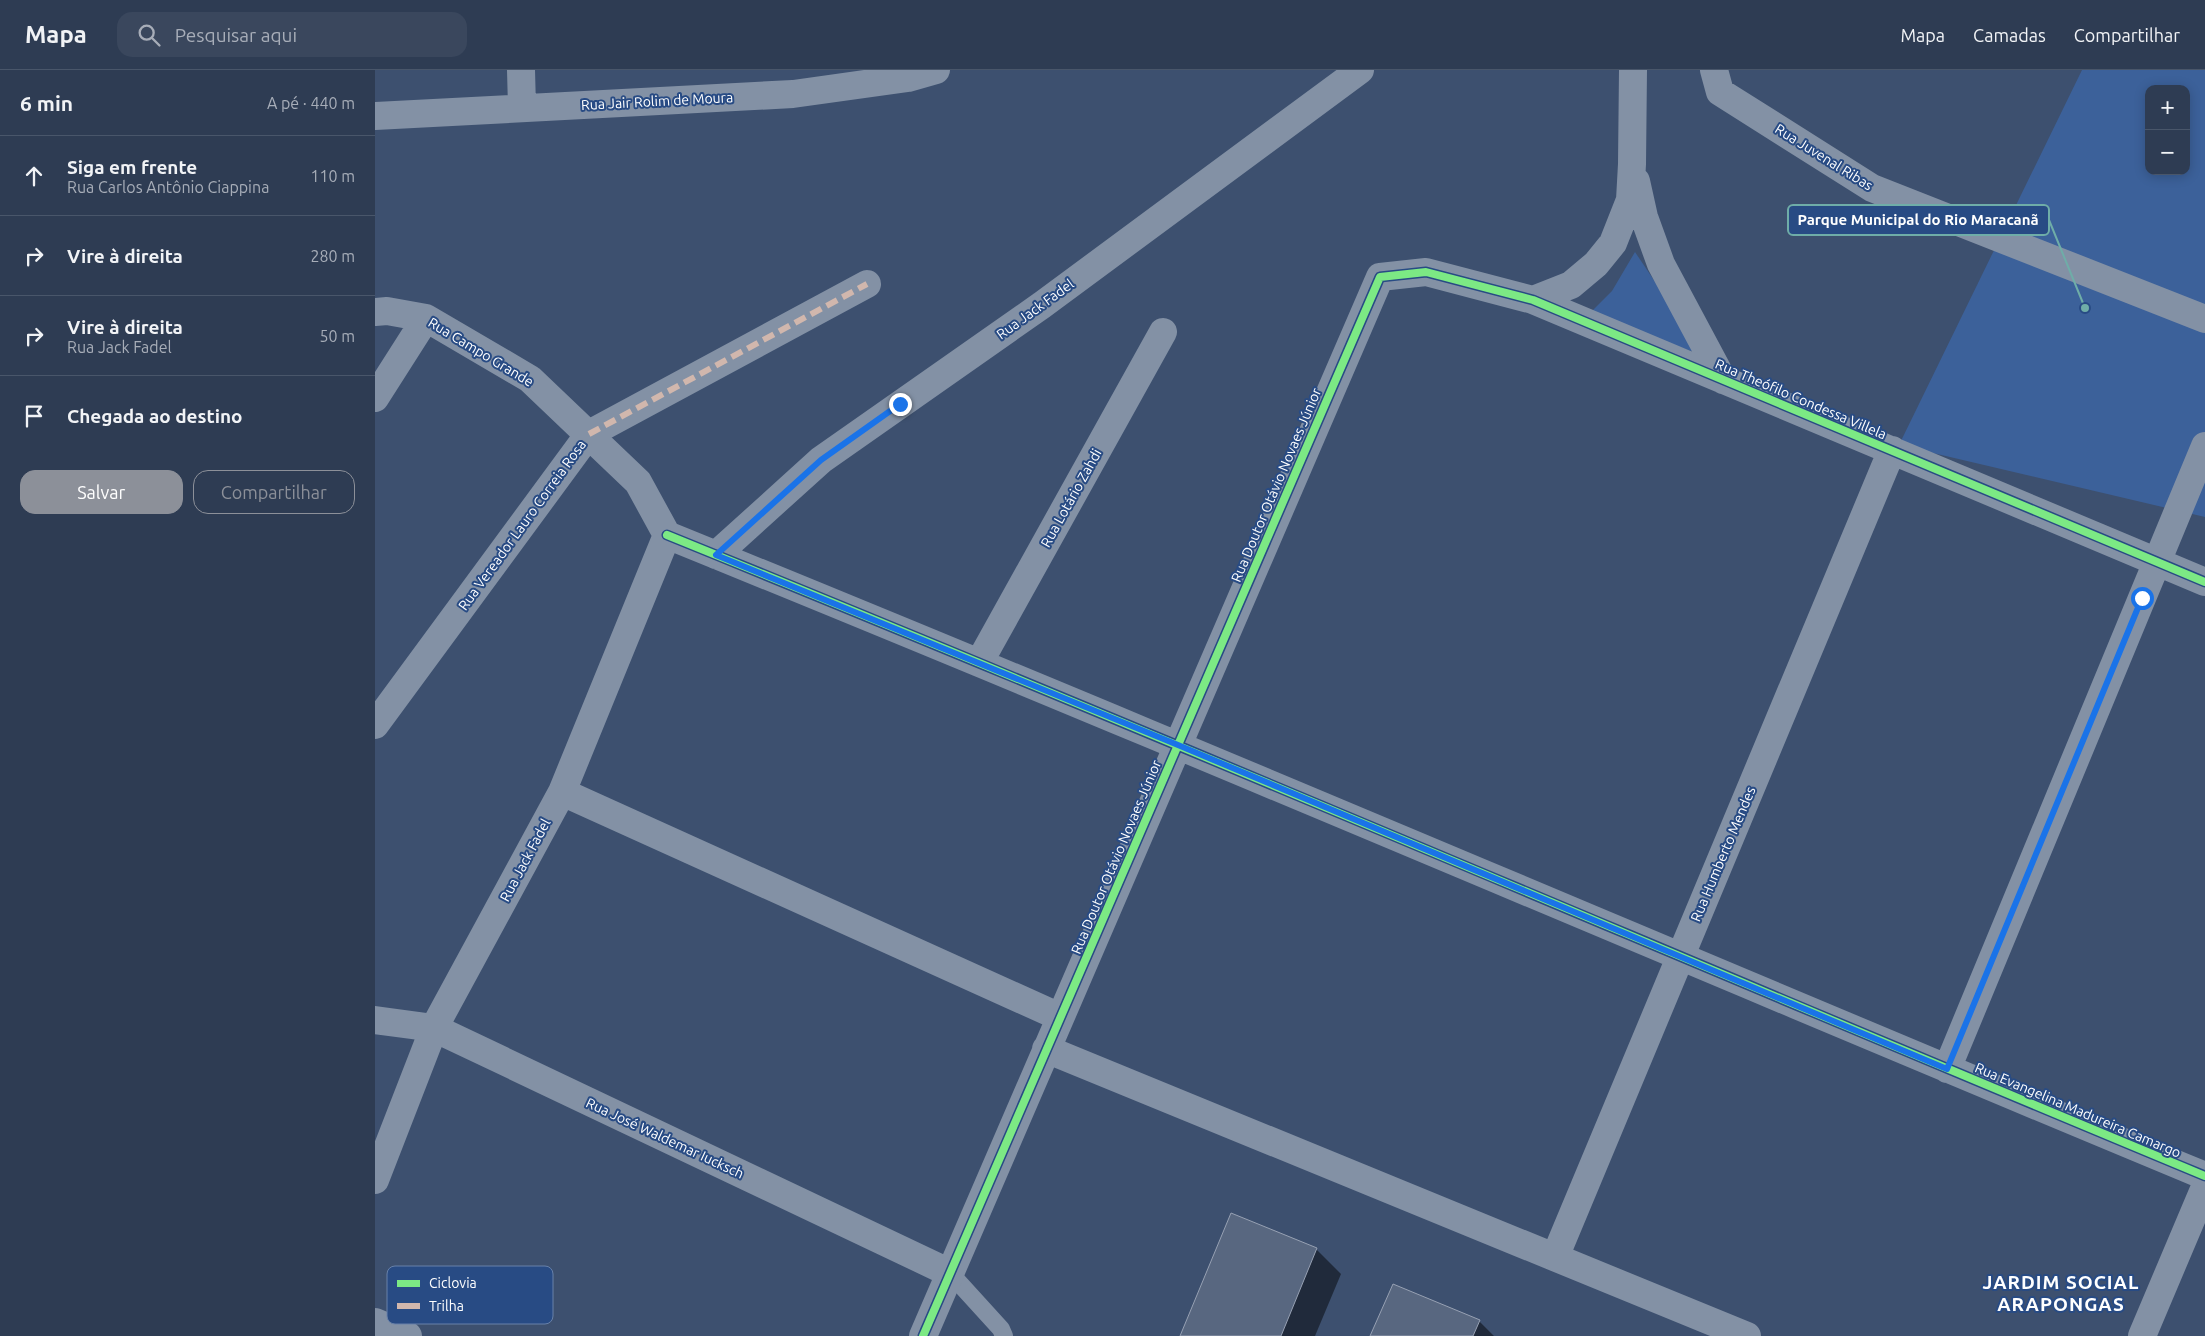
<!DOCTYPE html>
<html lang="pt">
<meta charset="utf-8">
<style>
body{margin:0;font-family:Ubuntu,sans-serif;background:#3a475d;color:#f1f3f6}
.controls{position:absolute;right:15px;top:15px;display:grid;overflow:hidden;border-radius:10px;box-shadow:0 2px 12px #0003}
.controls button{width:45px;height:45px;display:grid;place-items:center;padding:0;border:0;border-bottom:1px solid #49566a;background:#2e3c53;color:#f1f3f6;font:25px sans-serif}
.stop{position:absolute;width:15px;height:15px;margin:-11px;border:4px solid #1a73e8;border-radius:50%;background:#fff}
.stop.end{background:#1a73e8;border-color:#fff;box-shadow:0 1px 5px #0008}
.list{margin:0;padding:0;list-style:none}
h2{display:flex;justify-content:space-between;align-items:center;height:65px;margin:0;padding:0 20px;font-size:21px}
h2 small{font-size:16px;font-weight:400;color:#a7adb8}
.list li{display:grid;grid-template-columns:32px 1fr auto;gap:15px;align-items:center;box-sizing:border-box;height:80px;padding:0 20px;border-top:1px solid #49566a}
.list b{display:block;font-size:19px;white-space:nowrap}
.list p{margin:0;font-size:16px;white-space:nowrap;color:#a7adb8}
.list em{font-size:16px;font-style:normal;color:#a7adb8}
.actions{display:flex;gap:10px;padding:15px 20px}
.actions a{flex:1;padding:11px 0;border:1px solid #8c9099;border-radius:15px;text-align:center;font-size:18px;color:#8c9099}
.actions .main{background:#8c9099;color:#fff}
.icon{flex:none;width:28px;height:28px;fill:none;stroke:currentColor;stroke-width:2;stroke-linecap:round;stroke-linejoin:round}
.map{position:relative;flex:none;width:1830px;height:1266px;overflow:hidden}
header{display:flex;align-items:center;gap:30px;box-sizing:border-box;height:70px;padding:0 25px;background:#2e3c53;border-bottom:1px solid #49566a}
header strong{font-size:24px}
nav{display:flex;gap:28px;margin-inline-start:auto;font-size:18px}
.search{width:350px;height:45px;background:#3a475d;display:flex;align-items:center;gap:12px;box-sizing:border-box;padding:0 18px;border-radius:15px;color:#a7adb8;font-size:19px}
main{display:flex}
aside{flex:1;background:#2e3c53}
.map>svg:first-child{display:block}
.green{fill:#3c619a;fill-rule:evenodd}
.shadow{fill:#0007}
.building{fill:#586780;stroke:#97a1b3}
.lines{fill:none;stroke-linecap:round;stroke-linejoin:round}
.service{stroke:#8391a5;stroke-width:18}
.minor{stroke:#8391a5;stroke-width:28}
.quiet{stroke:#d1b7ad;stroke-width:6;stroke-dasharray:12 6;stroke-linecap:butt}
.cycleway-casing{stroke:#284b84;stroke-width:11}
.cycleway{stroke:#7ce984;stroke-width:8}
.route{stroke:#1a73e8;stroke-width:6}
.labels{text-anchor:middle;stroke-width:4;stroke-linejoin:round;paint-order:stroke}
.street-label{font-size:14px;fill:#fff;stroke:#284b84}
.district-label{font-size:19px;font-weight:bold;letter-spacing:1px;fill:#fff;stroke:#284b84}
.key{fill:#284b84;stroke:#6881a9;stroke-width:1}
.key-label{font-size:14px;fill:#fff}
.leader{fill:none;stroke:#6fada8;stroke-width:2}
.callout-dot{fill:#6fada8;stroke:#284b84;stroke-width:2}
.callout{fill:#284b84;stroke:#6fada8;stroke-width:2}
.callout-label{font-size:15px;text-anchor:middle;font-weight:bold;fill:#fff}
</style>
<header>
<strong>Mapa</strong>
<div class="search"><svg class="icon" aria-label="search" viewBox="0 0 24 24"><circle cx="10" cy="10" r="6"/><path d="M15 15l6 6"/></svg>Pesquisar aqui</div>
<nav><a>Mapa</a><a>Camadas</a><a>Compartilhar</a></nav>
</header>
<main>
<aside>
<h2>6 min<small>A pé · 440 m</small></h2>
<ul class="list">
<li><svg class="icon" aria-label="ahead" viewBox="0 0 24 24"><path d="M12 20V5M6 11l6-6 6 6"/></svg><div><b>Siga em frente</b><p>Rua Carlos Antônio Ciappina</p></div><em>110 m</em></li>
<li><svg class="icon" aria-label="right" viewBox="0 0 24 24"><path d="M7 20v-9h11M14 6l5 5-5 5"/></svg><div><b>Vire à direita</b></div><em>280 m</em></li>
<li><svg class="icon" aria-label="right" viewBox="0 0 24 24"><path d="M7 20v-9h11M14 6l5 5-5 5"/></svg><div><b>Vire à direita</b><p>Rua Jack Fadel</p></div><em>50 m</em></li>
<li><svg class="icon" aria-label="arrive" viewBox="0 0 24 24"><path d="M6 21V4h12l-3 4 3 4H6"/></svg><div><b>Chegada ao destino</b></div></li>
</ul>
<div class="actions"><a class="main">Salvar</a><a>Compartilhar</a></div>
</aside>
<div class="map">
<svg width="1830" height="1266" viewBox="0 0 1830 1266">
<rect width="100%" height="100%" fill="#3d506f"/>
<path class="green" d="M1707,0h123v447l-306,-72zM1774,19h37v82h-37z
M1260,182l70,104 -117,-41 24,-24z"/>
<path class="shadow" d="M857,1145l85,35 24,24 -26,62h-133z
M1104,1251l15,15h-122z"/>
<path class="building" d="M856,1143l86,35 -36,88h-101z
M1018,1214l87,36 -7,16h-103z"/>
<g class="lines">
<path class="service" d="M575,1203l51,56 3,7"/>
<path class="minor" d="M146,0l1,37
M1339,0l6,22 152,96 333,131
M0,46l418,-22 115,-16 28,-8
M1261,111l8,36 17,47 62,116
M1158,230l38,-15 25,-21 17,-21 17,-43 2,-36 1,-94
M0,242l12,-1 39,7 104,61 108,103 29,53
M0,328l51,-80
M292,465c515,209 1025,428 1538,641
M341,485l105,-95 221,-155 318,-235
M604,593l184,-331
M0,655l214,-291 278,-150
M187,722l498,225
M0,950l59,8 516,245
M671,979l701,287
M1572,999l258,-623
M0,1110l59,-152 128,-236 105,-257
M1180,1187l337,-807
M0,1252l33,14
M548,1266l457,-1059 46,-5 107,28 672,282
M1767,1266l63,-149"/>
<path class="quiet" d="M214,364l278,-150"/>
<g class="cycleway-casing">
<path id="cycleway" d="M292,465c515,209 1025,428 1538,641
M548,1266l457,-1059 46,-5 107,28 672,282"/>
</g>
<use href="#cycleway" class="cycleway"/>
</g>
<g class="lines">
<path class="route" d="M525,334l-79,56 -105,95 462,190 769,324 195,-471"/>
</g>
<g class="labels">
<g class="street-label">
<text transform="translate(282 31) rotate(-3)" y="5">Rua Jair Rolim de Moura</text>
<text transform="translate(1449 87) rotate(32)" y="5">Rua Juvenal Ribas</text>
<text transform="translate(660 239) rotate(-36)" y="5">Rua Jack Fadel</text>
<text transform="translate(106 282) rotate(31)" y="5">Rua Campo Grande</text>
<text transform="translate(1426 329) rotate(23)" y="5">Rua Theófilo Condessa Villela</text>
<text transform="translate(901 415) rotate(-67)" y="5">Rua Doutor Otávio Novaes Júnior</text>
<text transform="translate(696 428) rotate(-61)" y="5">Rua Lotário Zahdi</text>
<text transform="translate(147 455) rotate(-54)" y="5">Rua Vereador Lauro Correia Rosa</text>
<text transform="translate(1348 784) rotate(-67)" y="5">Rua Humberto Mendes</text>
<text transform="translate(741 787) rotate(-67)" y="5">Rua Doutor Otávio Novaes Júnior</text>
<text transform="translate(150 790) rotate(-62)" y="5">Rua Jack Fadel</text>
<text transform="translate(1703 1040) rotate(23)" y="5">Rua Evangelina Madureira Camargo</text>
<text transform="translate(290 1068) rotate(25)" y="5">Rua José Waldemar Iucksch</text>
</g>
<g class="district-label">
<text x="1686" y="1219">JARDIM SOCIAL<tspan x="1686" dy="22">ARAPONGAS</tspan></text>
</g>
</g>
<rect x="12" y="1196" width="166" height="58" rx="8" class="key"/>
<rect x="22" y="1210" width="23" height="7" fill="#7ce984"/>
<rect x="22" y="1233" width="23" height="6" fill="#d1b7ad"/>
<g class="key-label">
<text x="54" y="1218">Ciclovia</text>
<text x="54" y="1241">Trilha</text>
</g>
<path class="leader" d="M1710 238L1674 150"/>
<circle class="callout-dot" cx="1710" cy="238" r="5"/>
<rect class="callout" x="1413" y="135" width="261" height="30" rx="5"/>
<g class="callout-label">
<text x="1543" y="155">Parque Municipal do Rio Maracanã</text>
</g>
</svg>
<div class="controls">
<button>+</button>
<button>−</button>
</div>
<div class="stop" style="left:1767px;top:528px"></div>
<div class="stop end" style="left:525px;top:334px"></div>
</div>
</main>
